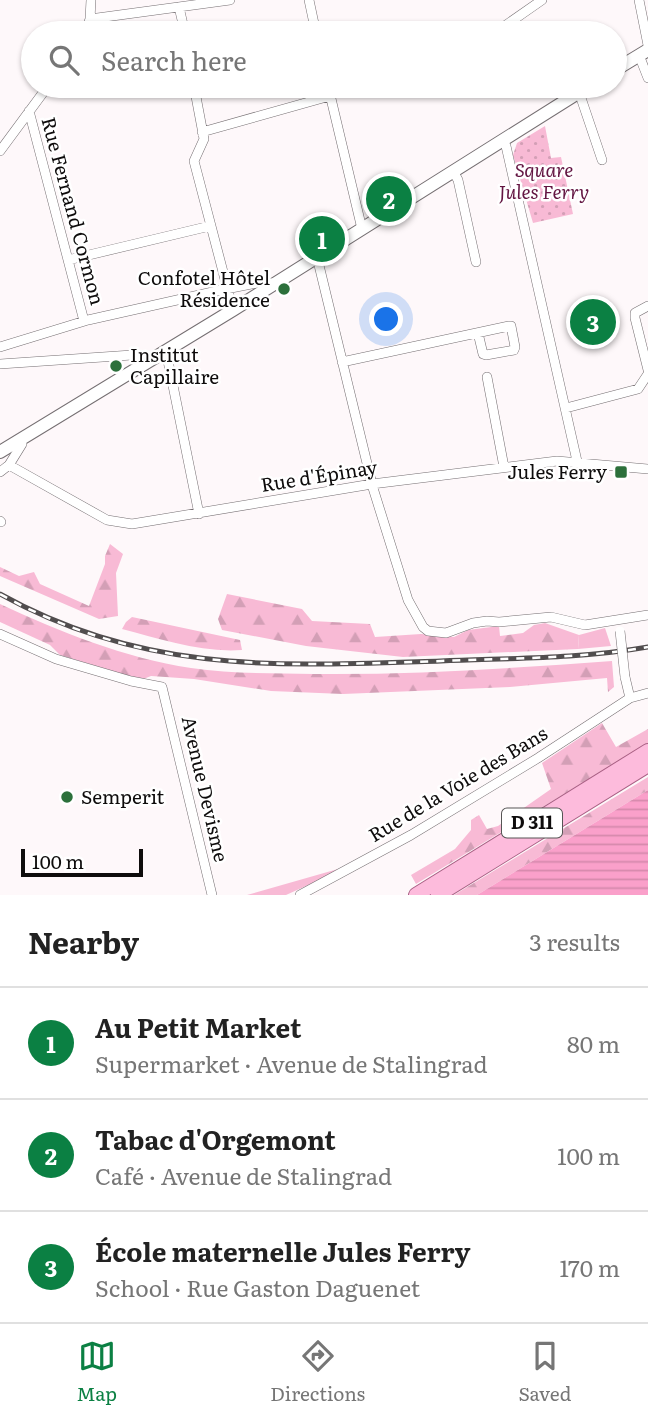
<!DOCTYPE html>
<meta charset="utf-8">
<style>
body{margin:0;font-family:Literata,serif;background:#f6f6f6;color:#222}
.scale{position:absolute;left:21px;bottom:18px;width:122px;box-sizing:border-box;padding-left:7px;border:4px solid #0e0c0c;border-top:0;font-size:19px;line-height:24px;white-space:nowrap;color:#0e0c0c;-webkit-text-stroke:5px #fff;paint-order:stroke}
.you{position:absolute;left:387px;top:320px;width:24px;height:24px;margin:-18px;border:5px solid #fff;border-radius:50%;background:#1a73e8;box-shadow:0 0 0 10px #1a73e833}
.badge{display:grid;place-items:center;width:46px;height:46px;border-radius:50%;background:#0b8043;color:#fff;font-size:23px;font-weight:700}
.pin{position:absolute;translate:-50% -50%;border:4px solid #fff;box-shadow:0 2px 7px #0006}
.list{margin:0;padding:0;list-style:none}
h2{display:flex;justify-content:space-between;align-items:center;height:91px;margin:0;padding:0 28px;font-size:30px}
h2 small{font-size:23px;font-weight:400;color:#767676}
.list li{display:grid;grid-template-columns:46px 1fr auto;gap:21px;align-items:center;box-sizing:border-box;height:112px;padding:0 28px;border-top:2px solid #e0e0e0}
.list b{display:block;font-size:26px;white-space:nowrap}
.list p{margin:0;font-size:23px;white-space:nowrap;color:#767676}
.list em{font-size:23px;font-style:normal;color:#767676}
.icon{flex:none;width:38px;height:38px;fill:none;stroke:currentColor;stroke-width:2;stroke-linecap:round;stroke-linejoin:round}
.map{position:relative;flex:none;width:648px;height:895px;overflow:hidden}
.search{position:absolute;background:#fff;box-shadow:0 2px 5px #0004;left:21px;right:21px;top:21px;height:77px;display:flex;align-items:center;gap:18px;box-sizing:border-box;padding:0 24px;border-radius:38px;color:#767676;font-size:26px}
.sheet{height:427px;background:#fff}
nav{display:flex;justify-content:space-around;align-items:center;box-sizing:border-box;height:98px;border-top:2px solid #e0e0e0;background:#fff;font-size:19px;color:#767676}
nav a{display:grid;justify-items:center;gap:4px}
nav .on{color:#0b8043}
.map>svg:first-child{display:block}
.grass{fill:#f8bad5}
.forest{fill:url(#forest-firs)}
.park{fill:url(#park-dots)}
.water{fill:url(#water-rules)}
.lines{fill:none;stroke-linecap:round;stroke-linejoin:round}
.minor-casing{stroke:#756f72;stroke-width:10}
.secondary-casing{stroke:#756f72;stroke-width:14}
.primary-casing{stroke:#a96084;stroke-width:16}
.minor{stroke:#fff;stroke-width:9}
.secondary{stroke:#fff;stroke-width:12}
.primary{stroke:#fdbbdc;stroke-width:14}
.rail-casing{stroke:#514d4e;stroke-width:5}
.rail{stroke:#fff;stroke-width:2.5;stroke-dasharray:8;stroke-linecap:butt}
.minor-bridge-casing{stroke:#756f72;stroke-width:10;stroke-linecap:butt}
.minor-bridge{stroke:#fff;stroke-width:9}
.poi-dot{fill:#2c703b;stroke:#fff;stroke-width:2.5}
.labels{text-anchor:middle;stroke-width:5;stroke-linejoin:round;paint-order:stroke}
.shield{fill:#fff;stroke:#565555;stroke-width:2}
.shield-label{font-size:18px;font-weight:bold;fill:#0e0c0c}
.park-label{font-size:19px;font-style:italic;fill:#631542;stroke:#fff}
.street-label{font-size:19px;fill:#0e0c0c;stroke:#fff}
.poi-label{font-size:19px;fill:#0e0c0c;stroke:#fff;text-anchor:end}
</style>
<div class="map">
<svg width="648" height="895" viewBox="0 0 648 895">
<defs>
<pattern id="forest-firs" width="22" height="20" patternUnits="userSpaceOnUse" patternTransform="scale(1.75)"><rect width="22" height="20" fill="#f8bad5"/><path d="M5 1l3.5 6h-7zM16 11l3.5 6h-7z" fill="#d39fb6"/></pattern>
<pattern id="park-dots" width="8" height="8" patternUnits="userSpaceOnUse" patternTransform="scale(1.75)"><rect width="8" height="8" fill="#f8bad5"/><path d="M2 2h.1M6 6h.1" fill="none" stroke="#d39fb6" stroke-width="1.8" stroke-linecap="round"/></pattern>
<pattern id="water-rules" width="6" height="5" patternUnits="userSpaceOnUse" patternTransform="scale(1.75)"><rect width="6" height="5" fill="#faa0ca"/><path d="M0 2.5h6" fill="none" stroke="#d589ac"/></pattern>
</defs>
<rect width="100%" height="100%" fill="#fef8fa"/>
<path class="grass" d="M605,628l6,18 -33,3 1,-14z
M338,869l-21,12 -31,14h-39z"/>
<path class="forest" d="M110,544l13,10 -7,19 2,43 -19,3 -99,-43v-9l19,9 15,-4 6,12 49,22 16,-42v-8z
M227,594l75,15 10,12 58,3 5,13 46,-3 33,3 14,-7 31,-4 1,10 23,-3 11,-8 11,-2 34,12 -1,14 -175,8 -97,-11 -84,-16 -4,-11z
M0,604c61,28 124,54 191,64 41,6 82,5 123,6 100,1 199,-6 298,-13l2,26 -6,5 -1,-14 -97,9 -167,7 -72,-3 -77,-12 -43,-3 -10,4 -81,-25 -10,-10 -50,-23z
M132,617l108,23 2,10c-41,3 -81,-11 -120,-21l4,-7z
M602,723l14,24 32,-18v14l-232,141 -5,-9 44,-26 16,-19v-10l8,-5 8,14 11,-3 53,-37 -9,-26z
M648,777v13l-171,105h-23z"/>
<path class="park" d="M545,126l6,32 10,-1 12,57 -40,9 -20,-68 4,-12z"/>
<path class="water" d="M648,790v105h-171z"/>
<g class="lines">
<g class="minor-casing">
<path id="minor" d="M309,0l7,33
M639,0l9,45
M179,7l6,26
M90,19l140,-19
M85,33l5,-14 1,-19
M490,33l6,-1 46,-32
M639,55l9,23
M194,86l10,53 -10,22 39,149
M328,86l34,143
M579,92l23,68
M29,111l55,210
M202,132l128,-36
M502,140l4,6 71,315
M0,151l48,-65
M453,171l5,9 18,82
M317,257l56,231 35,112 15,27 5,4 18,2 27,-10 14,-2 12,1 52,-5 34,8 63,-10
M68,260l142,-34
M648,306l-13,7v5l13,52
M0,347l88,-27 138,-31 31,-6h19
M166,351l33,163
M342,362l167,-36h2l4,21 -1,3 -28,5 -3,-1 -5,-21
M0,364l132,-9 20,4
M487,377l17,90
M566,408l72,-19 10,-15
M9,465l98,55 25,4 240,-40 185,-23 91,8
M0,472l9,-7 13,-21
M0,521l1,1
M0,634l56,25 75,22 31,6 50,208
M625,677l5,21
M300,895l111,-60 127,-77 92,-60 18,-5"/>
</g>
<g class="secondary-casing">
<path id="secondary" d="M615,70l33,-20
M0,452l233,-142 356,-224"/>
</g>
<g class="primary-casing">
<path id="primary" d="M416,895l232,-144
M438,895l210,-130"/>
</g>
<use href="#minor" class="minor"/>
<use href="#secondary" class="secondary"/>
<use href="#primary" class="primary"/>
<g class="rail-casing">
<path id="rail" d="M0,594c145,81 282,72 441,67 69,-3 139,-2 207,-14"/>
</g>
<use href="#rail" class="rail"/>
<g class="minor-bridge-casing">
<path id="minor-bridge" d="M620,631l5,46"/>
</g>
<use href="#minor-bridge" class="minor-bridge"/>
</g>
<g class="poi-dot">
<circle cx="284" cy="289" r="7"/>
<circle cx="116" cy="366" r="7"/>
<rect x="614" y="465" width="14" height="14" rx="3.5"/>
<circle cx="67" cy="797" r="7"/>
</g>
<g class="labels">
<rect class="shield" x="502" y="808.5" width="60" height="29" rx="5"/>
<g class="shield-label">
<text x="532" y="829">D 311</text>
</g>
<g class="park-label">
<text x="544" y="177">Square<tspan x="544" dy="22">Jules Ferry</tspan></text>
</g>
<g class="street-label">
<text transform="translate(73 211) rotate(75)" y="7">Rue Fernand Cormon</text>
<text transform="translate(319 476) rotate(-9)" y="7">Rue d'Épinay</text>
<text transform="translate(458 784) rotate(-31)" y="7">Rue de la Voie des Bans</text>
<text transform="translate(205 789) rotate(77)" y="7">Avenue Devisme</text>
</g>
<g class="poi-label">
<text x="270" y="285">Confotel Hôtel<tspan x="270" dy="22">Résidence</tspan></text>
<text x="130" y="362" text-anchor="start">Institut<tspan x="130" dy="22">Capillaire</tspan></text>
<text x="607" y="479">Jules Ferry</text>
<text x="81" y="804" text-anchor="start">Semperit</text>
</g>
</g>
</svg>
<div class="scale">100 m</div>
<div class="you"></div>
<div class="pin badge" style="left:322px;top:239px">1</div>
<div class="pin badge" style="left:389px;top:199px">2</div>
<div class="pin badge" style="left:593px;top:322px">3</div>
<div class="search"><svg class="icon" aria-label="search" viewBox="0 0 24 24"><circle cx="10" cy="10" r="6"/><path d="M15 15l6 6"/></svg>Search here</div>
</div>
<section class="sheet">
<h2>Nearby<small>3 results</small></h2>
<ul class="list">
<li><span class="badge">1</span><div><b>Au Petit Market</b><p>Supermarket · Avenue de Stalingrad</p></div><em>80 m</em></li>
<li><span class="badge">2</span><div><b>Tabac d'Orgemont</b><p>Café · Avenue de Stalingrad</p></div><em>100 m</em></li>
<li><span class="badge">3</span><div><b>École maternelle Jules Ferry</b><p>School · Rue Gaston Daguenet</p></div><em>170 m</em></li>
</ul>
</section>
<nav>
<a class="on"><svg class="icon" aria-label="map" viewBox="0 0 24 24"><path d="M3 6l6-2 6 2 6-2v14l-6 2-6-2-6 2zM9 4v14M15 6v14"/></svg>Map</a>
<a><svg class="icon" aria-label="directions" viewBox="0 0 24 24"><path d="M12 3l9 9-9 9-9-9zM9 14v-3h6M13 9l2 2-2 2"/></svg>Directions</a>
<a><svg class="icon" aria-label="saved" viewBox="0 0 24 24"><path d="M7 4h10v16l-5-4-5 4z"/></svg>Saved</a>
</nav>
